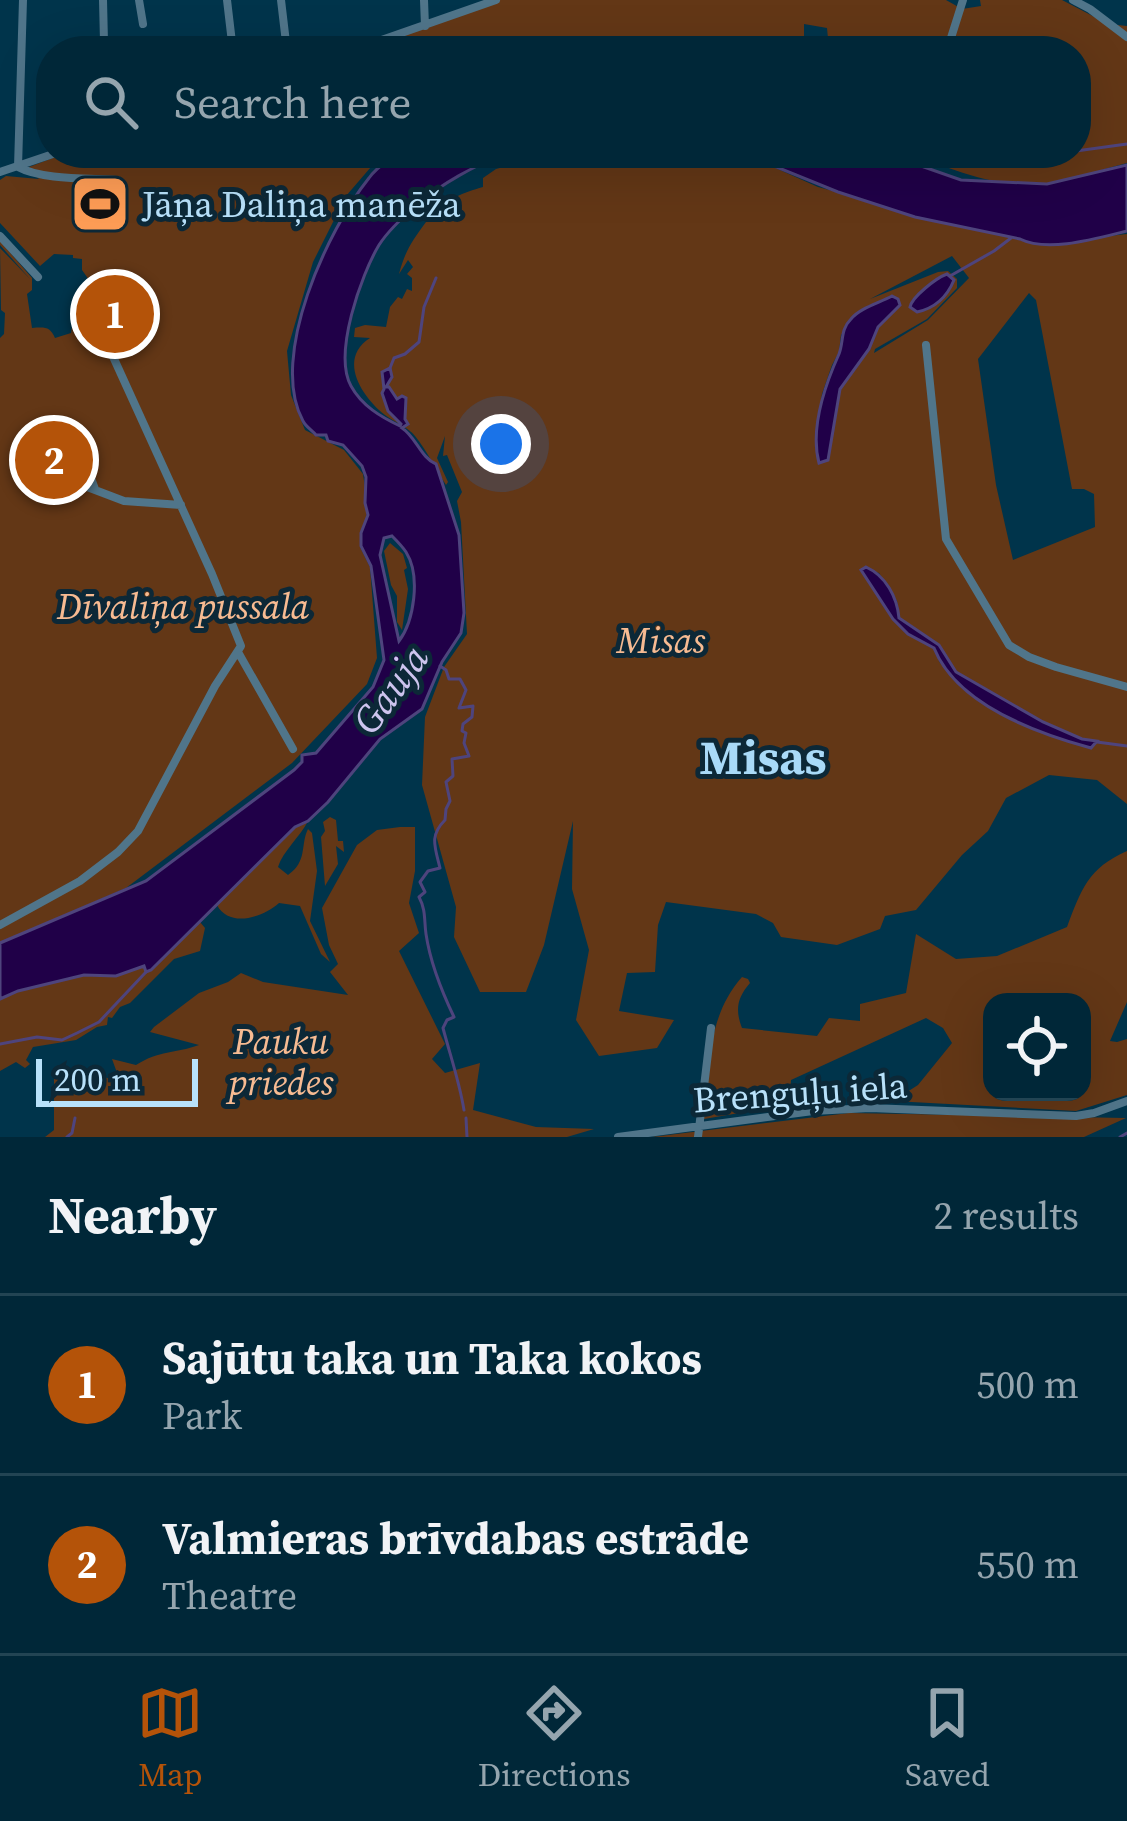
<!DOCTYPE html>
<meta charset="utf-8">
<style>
body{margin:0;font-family:"Source Serif 4",serif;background:#0a2f40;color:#f1f3f6}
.controls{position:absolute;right:36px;bottom:36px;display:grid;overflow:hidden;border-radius:24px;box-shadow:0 12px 48px #0002}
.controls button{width:108px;height:108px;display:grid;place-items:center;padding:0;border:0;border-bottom:3px solid #224453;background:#002738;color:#f1f3f6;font:60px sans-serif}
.scale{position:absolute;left:36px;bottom:30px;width:162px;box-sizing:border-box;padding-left:12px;border:6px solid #b8e1fa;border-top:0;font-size:33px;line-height:42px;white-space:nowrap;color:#b8e1fa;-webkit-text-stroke:9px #0c2837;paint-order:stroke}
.you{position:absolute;left:501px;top:444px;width:42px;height:42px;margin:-30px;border:9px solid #fff;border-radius:50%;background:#1a73e8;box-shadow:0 0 0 18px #1a73e833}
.badge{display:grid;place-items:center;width:78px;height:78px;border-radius:50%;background:#b45309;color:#fff;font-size:39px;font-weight:700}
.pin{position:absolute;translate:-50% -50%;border:6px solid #fff;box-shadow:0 3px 12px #0006}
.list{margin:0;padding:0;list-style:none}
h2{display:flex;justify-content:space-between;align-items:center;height:156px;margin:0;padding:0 48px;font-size:51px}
h2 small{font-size:39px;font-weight:400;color:#95a5ae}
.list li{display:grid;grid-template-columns:78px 1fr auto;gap:36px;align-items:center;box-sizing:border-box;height:180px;padding:0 48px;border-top:3px solid #224453}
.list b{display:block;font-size:45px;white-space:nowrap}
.list p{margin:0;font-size:39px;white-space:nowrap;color:#95a5ae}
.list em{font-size:39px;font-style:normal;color:#95a5ae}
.icon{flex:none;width:66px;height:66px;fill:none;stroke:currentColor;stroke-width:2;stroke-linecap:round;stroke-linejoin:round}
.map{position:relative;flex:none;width:1127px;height:1137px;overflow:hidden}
.search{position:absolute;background:#002738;box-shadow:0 12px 48px #0002;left:36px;right:36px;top:36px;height:132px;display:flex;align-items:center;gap:30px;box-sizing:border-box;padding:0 42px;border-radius:48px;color:#95a5ae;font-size:45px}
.sheet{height:516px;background:#002738}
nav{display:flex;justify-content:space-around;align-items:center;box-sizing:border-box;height:168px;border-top:3px solid #224453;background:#002738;font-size:33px;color:#95a5ae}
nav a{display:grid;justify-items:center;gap:6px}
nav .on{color:#b45309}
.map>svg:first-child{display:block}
.green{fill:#633716;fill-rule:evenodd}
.water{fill:#200048;stroke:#4e447d;stroke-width:3;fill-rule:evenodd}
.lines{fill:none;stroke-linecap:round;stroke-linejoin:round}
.stream{stroke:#4e447d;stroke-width:3}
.minor{stroke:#50758a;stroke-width:8}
.labels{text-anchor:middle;stroke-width:10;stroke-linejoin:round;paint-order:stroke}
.poi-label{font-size:36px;fill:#b8e1fa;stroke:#0c2837;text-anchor:start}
.park-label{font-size:36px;font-style:italic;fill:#f7bb92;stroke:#0c2837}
.street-label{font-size:36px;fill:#b8e1fa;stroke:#0c2837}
.water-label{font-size:39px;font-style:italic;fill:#cdc4ee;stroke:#0c2837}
.district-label{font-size:48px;font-weight:bold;fill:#a9daf8;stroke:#0c2837}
</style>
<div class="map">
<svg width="1127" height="1137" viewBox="0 0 1127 1137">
<rect width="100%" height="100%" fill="#00344b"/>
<path class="green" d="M496,0h450l16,9 19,-3 -1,-6h82l46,24 19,2v137c-25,6 -49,15 -74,20 -46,8 -99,-11 -140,-30h163v-102h-243l-4,-2 -2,-21 -23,-4v27l-143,-11 -30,11h-281z
M66,153h317l-37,43 -33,66 -26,89 4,44 14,35 39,20 19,24 5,33 -3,19 -5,6v15l10,20 7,91 -10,26 -75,79 -166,125 -126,55v-605l4,-4 1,-21 -4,-3 -1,-62 30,31 -30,-34v-4l32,37v12l-5,4 5,34c14,-1 18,-1 23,10l16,-5 1,-6 18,-6 -2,-8 20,-6 -26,-37v-11l-9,-1v-3l-19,-1 -14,12 -40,-43v-43l6,-4 33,3 -11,-9 1,-3z
M548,153h194l76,34 192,51c11,1 18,6 29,6 30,0 58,-7 88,-10v570l-30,-24 -48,-5 -43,23 -18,33 -26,24 -46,55 -31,6 -5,13 -43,16 -56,-8 -8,-14 -17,-9 -90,-12 -8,23 -3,47 -28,1 -8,38 55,9 -17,28 -58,8 -23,-36 13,-70 -17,-61 1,-68 -29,124 -18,47h-46l-26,-55 2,-30 -34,-122 3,-68 19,-50 23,-33 -6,-112 -4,-21 5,-9 -15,-37 -4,1 2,-20 -8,22 11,24 -2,3c-10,-16 -19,-34 -31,-49 -7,-9 -21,-14 -30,-21 -23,-18 -48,-56 -15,-77l-16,-1 1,-9 10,-3 21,2 4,-20 8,-10 4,2 5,-10 5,2v-13l-5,-4 6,-7 -5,-7 -9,14c6,-23 13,-33 27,-52l8,-2v-5c13,-17 29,-22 49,-28v-9l13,-9 11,-3 9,1 11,-4 7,3zM952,256l17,22 -41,42 -54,33 1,-4 52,-30 30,-31v-9l-9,-8 -10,1 -68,27zM934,281l17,6c-9,15 -18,19 -33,25l-8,-4 2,-8zM1029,293l7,7 36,189h12l10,5 1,33 -82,33 -17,-75 -18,-126zM892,296l1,17 -15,14 -9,22 -23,30 -30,62 6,-47 10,-29 7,-13 2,-17 18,-24zM862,569l17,4 18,28 2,17 40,27 16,26 88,51 39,17 14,2h-31l-125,-78 -6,-15 -26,-14 -15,-15z
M390,543l13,11 4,14 -3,2 4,19 -6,41 -5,-8v-26l-6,-11 -7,-34z
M330,817l6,3 2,21h5l1,11 -8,-6 2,18 -13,22 -4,-49 4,-6 -2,-9z
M308,821c-8,16 -25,30 -30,46l10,8c20,-14 12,-30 20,-46l4,4 5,38 -7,50 20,41 -9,-8 -21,-48 -21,-3c-17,15 -50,25 -62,2l78,-78z
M400,827h15v44l-6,32 10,30 -20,18 46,93 -13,15 13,14 35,-10 -7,47 63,17 58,2 -27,8h-522l9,-7v-52l25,-7 41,10 -8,-22 24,6c24,-15 38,-11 63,-20l-49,-13 4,-5 45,-34 29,-11 13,-9 22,9 85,13 -18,-23 8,-8 -9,-19 -7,-37 35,-63 20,-15z
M1127,851v151l-17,39 7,1 10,-3v56l-51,16 -183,-10 25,-16 34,-42 -9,-15 -17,-10 -135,62 -1,14 7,9 -93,16c6,-51 2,-101 38,-142l6,2 2,4c-13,15 -15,27 -8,45l75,8 12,-18 31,3v-17l46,-11 10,-59 40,25 41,-3 70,-29c14,-37 21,-59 60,-76zM992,1002h90v90h-90z
M200,922l5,6 -5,23 -26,8 -44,44 -10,4 -8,11 -4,-1 -1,8 -10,2 -21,13 -43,7 -7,13 4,4 -5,4 -9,-6 -16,9v-72l18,-8 66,-16 32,1 28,-10 3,6z
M849,1113l277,5 -42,19h-432z"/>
<path class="water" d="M397,153h107c-30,14 -61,29 -87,52 -13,11 -29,26 -38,40 -18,30 -46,109 -28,141 11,20 30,31 49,40l1,-2 -13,-13 -6,-18 2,-4 -2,-17 8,-4 2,9 -6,10h3l8,12 5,-3 4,2 -1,21 3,5 -6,4c14,9 19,30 34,36l23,71 5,78 -3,20 -19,29 -20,47 -42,30 -52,63 -20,19 -13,6 -144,143 -5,2 -2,-6 -28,10 -32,-1 -66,16 -18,8v-56l146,-62 148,-111 8,-8v-7l14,-2 57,-66 11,-27 -13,-94 -10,-20v-13l7,-18 -3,-12 1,-26 -4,-11 -19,-21 -15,-4 -2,-6h-10c-4,-5 -10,-8 -13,-14 -35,-64 25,-192 66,-243 7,-10 18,-17 28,-25zM392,536c5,5 10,10 14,16 15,24 8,69 -7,89l-19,-86 4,-17z
M742,153h142l77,27 86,4 80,-19v66c-29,7 -79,22 -107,8l-105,-22 -77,-25z
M947,274l7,6c-7,17 -18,28 -37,32l-7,-5c2,-10 26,-29 37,-33z
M892,296l6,3 2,6 -22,22 -9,22 -29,40 -12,71 -9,3c-9,-34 6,-78 20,-109 5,-13 1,-24 12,-35 9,-11 28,-16 41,-23z
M866,567c20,9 31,30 33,51l40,27 17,27 87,50 39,17 15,2 -6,7c-55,-15 -134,-43 -157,-100l-26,-14 -15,-15 -32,-49z"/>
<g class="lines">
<path class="stream" d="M1076,151l51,-7
M982,153h42
M950,276l44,-25 17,-13
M390,368l4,-10 11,-4 14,-12 5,-35 12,-29
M440,666l6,4 3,9h11l6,11 -7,18 14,-2 -1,11 -9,7 -1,7 4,2 -2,10 5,13 -17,3 1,17 -7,6 4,19 -4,8 -1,11c-16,16 -10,27 -5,48l-12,3 -8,11 5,10 -6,5c7,13 5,23 7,37 4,27 16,58 28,83l-7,3 -4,8c7,27 16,52 21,82
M1097,742l30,4
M0,1044l37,-7 25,3 15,-7 22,-11 47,-50
M466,1118l1,19
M67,1137l5,-4 3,-15
M1120,1137l7,-4"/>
<path class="minor" d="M103,0l1,42
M139,0l4,24
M227,0l6,51
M281,0l6,51
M424,0l1,26
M1073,0l17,9 37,28
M187,50v1
M742,50l11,1
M350,51l146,-51
M839,51l111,-10 13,-41
M18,167l5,-167
M18,167c24,13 71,11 99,13
M0,172l56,-19
M0,236l38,41
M926,345l20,194 63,106 20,12 27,10 71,20
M74,482l50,19 57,4
M74,482l2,-5 7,-4 8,5 4,11
M238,652l55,97
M0,925l80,-44 38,-29 20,-21 77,-145 26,-40 -29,-72 -112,-246 -17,-14
M618,1137l195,-26 57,-3 206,8 18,-3 33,-12
M698,1137l13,-109"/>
</g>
<defs>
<g id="stadium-square" transform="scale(3)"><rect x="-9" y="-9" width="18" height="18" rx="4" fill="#fd9c55" stroke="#0c2837"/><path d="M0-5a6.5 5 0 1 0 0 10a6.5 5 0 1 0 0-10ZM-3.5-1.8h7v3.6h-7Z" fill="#111"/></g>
</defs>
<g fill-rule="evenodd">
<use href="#stadium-square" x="100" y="204"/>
</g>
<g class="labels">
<g class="poi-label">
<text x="142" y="217">Jāņa Daliņa manēža</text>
</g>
<g class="park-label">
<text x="183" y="619">Dīvaliņa pussala</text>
<text x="661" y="653">Misas</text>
<text x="281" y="1054">Pauku<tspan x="281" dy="41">priedes</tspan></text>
</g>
<g class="street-label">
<text transform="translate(800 1092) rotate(-4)" y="13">Brenguļu iela</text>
</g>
<g class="water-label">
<text transform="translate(390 689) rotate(-54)" y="14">Gauja</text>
</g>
<g class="district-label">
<text x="763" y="774">Misas</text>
</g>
</g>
</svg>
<div class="controls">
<button><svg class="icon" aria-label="locate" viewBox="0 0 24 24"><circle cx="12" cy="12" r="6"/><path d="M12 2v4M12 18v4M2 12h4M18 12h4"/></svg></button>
</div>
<div class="scale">200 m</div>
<div class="you"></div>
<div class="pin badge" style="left:115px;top:314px">1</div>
<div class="pin badge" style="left:54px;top:460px">2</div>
<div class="search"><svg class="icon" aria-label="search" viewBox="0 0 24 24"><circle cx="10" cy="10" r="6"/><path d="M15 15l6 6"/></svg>Search here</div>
</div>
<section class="sheet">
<h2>Nearby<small>2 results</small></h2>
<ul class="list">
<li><span class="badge">1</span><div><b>Sajūtu taka un Taka kokos</b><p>Park</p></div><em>500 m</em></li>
<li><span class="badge">2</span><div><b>Valmieras brīvdabas estrāde</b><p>Theatre</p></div><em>550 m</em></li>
</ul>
</section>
<nav>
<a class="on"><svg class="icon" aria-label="map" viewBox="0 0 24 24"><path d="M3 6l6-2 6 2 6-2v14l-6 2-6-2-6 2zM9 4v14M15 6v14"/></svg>Map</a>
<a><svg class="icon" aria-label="directions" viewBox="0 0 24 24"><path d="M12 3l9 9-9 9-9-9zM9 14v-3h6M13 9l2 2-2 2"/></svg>Directions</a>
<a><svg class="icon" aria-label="saved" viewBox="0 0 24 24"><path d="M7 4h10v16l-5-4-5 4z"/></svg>Saved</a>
</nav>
